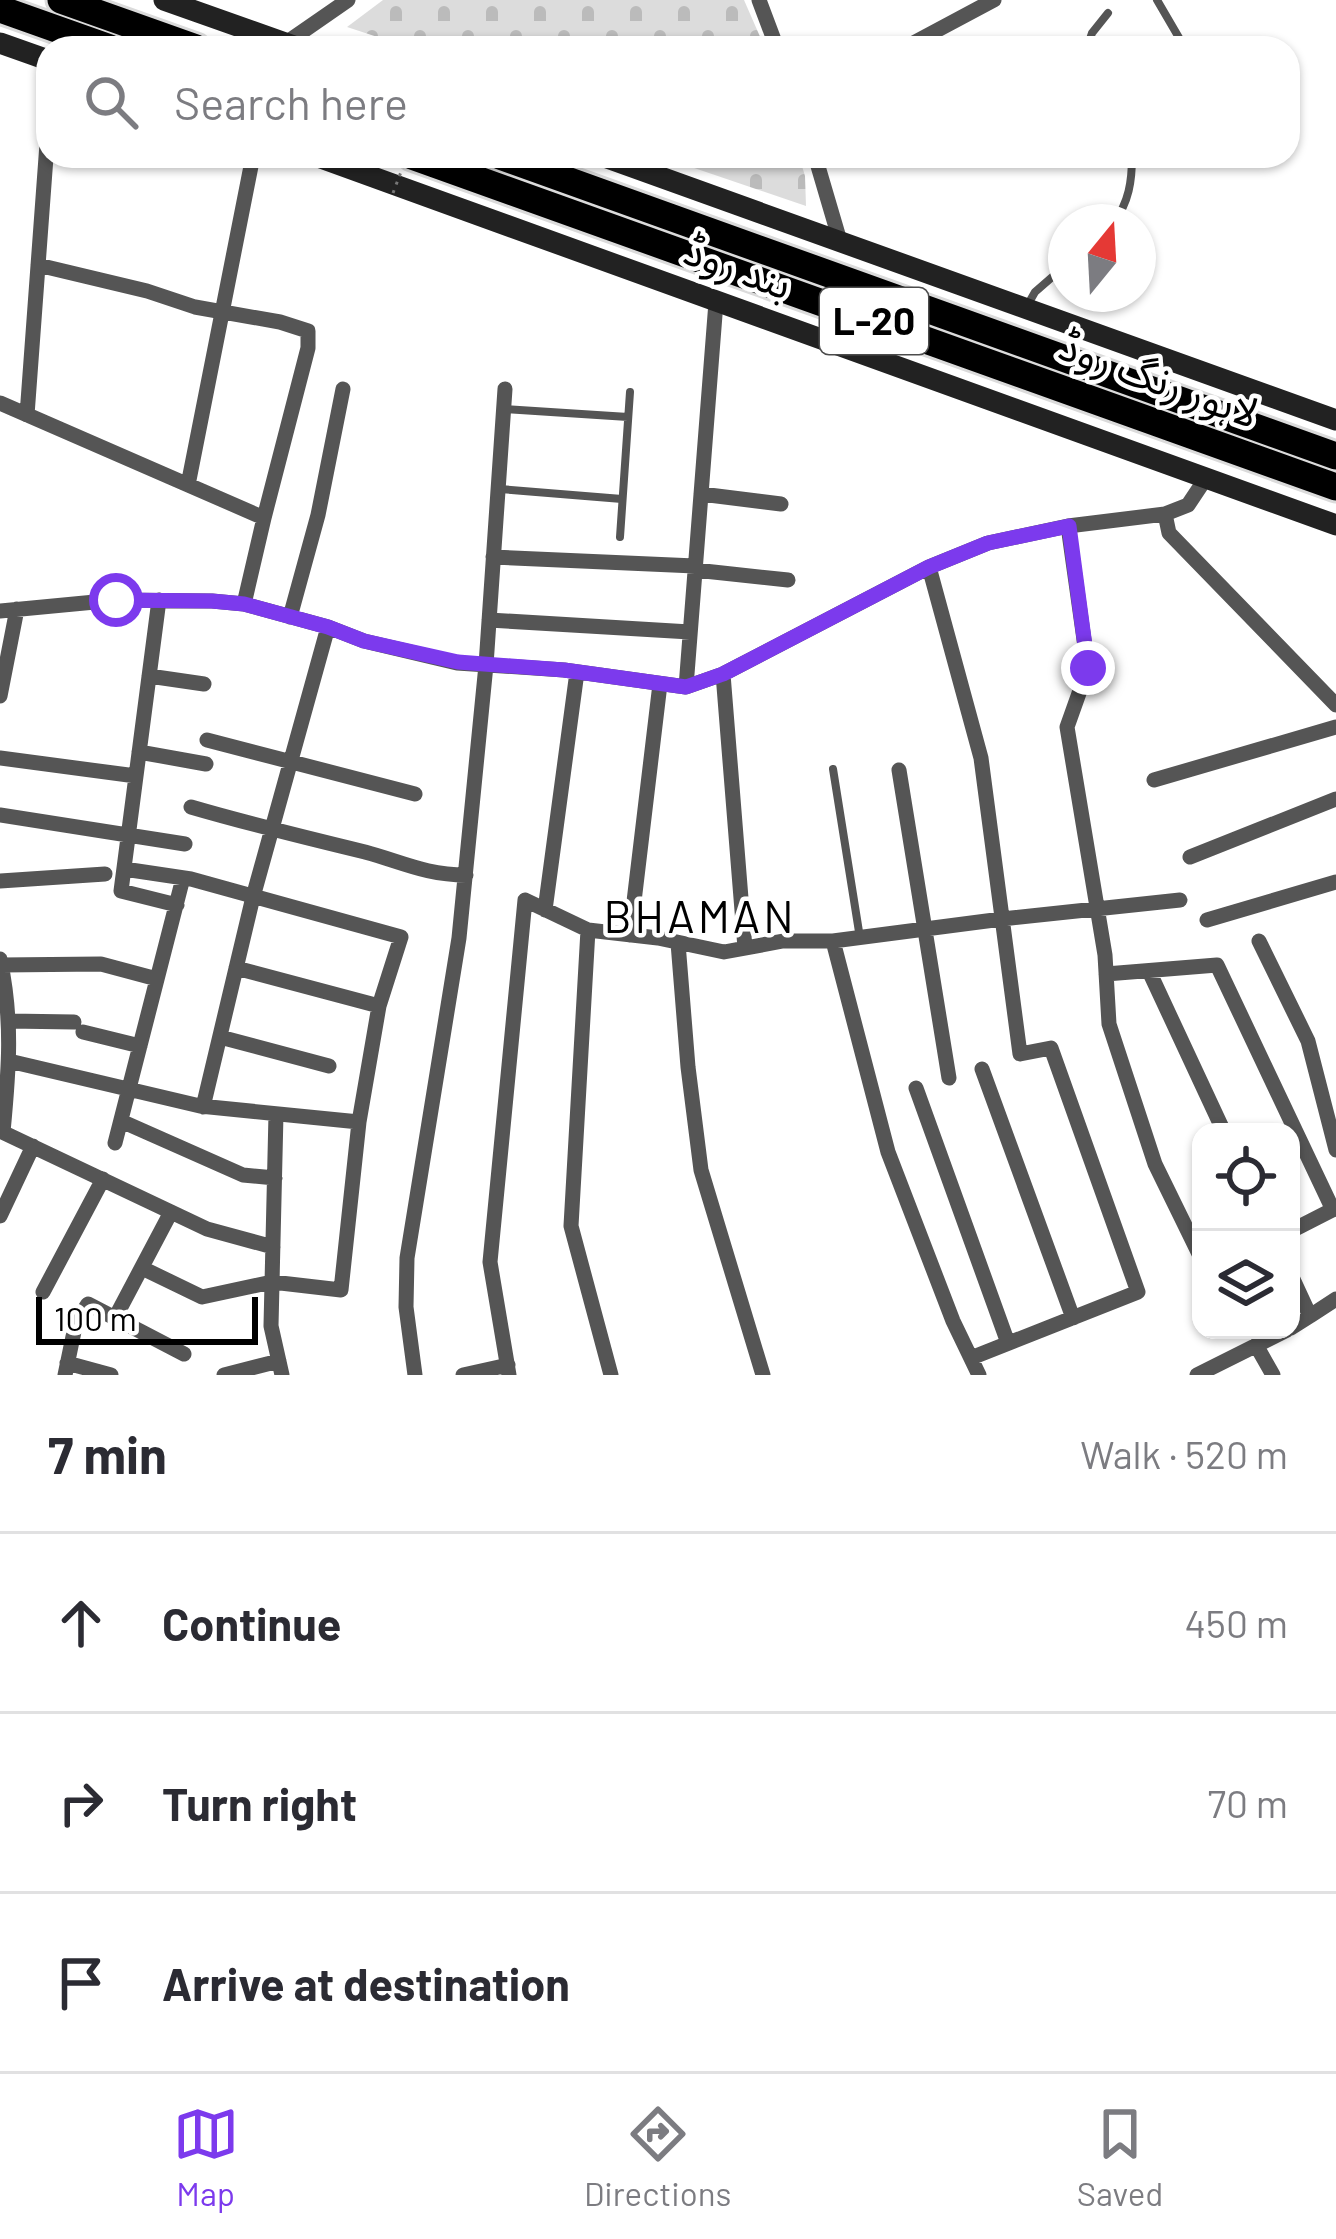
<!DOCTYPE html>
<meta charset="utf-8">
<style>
body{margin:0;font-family:Barlow,"Noto Sans Arabic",sans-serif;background:#f2f2f3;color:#2b2b33}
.controls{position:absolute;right:36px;bottom:36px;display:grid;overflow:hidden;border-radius:24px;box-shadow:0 3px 9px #0004}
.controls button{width:108px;height:108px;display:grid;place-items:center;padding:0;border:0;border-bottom:3px solid #e1e1e2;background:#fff;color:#2b2b33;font:60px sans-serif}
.compass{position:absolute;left:1048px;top:204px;width:108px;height:108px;border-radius:50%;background:#fff;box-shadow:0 3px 9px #0004;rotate:18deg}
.scale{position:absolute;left:36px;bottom:30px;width:222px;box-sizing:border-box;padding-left:12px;border:6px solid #000;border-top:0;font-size:33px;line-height:42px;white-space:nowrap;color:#000;-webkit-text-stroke:9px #fff;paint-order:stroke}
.stop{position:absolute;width:36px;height:36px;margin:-27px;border:9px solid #7c3aed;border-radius:50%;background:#fff}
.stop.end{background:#7c3aed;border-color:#fff;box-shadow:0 3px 12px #0008}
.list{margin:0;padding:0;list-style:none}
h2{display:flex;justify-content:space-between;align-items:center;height:156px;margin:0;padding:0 48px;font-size:51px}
h2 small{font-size:39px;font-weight:400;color:#7c7c81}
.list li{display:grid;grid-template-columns:78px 1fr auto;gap:36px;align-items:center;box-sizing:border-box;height:180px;padding:0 48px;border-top:3px solid #e1e1e2}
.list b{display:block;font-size:45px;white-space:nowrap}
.list em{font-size:39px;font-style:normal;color:#7c7c81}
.icon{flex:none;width:66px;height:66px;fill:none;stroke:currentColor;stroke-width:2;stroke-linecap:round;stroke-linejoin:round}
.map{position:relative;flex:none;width:1336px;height:1375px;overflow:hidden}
.search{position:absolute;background:#fff;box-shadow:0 3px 9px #0004;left:36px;right:36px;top:36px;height:132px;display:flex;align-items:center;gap:30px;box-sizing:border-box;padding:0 42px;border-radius:36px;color:#7c7c81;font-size:45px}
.sheet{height:696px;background:#fff}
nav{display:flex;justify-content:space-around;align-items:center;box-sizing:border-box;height:168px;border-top:3px solid #e1e1e2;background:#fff;font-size:33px;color:#7c7c81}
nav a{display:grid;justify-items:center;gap:6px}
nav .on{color:#7c3aed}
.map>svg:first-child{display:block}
.cemetery{fill:url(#cemetery-stones)}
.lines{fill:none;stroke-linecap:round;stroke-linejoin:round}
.motorway-casing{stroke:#dbdbdb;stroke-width:33}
.service{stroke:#555;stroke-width:8}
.minor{stroke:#555;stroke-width:15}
.secondary{stroke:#222;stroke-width:21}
.motorway{stroke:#000;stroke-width:27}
.path-bridge{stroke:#777;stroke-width:3;stroke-dasharray:3 6;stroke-linecap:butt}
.route{stroke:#7c3aed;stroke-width:15}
.labels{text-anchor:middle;stroke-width:9;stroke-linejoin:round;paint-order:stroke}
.shield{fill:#fff;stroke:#4c4c4c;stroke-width:3}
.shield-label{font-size:39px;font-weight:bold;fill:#000}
.street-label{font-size:42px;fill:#000;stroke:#fff}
.neighbourhood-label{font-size:45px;letter-spacing:3px;fill:#000;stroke:#fff}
</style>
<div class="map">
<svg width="1336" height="1375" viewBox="0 0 1336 1375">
<defs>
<pattern id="cemetery-stones" width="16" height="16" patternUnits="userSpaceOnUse" patternTransform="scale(3)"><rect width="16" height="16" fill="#dcdcdc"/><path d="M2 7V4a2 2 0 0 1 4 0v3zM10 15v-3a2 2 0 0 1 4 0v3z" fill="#bbb"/></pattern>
</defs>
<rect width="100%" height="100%" fill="#fff"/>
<path class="cemetery" d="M383,0h361l21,48h-354l-64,-21z
M659,156h140l6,20 1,30z"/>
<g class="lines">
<g class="motorway-casing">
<path id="motorway" d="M61,0l135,48
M0,9l110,39
M412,156l924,331
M500,156l836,300"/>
</g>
<path class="service" d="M1157,0l28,48
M1087,48l5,-15 16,-20
M1114,222c15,-20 18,-41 18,-66
M1027,306l8,-14 31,-27
M505,409l123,8
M500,489l122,10
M620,537l10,-145
M833,769l27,169"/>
<path class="minor" d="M759,0l18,48
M286,43l62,-43
M904,48l90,-48
M815,156l25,85
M38,265l109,26 48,16 85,15 28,9v17l-44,170
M0,403l264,115 -20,86
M27,415l21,-285
M188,485l65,-329
M701,494l80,10
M1165,514l23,-9 18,-27
M1068,526l20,142 -21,59 38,228 4,69 46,140 46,94
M493,557l202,9
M929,567l52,191 39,296 31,-6 87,244 -167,66
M695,570l93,10
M159,600l-38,291 56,14
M0,611l116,-11 96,1 32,3 84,23 36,14 93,22 107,7 122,17 37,-13 206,-107 59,-24 80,-17 97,-12 4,19 167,172
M290,617l28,-102 25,-126
M489,620l201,12
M723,674l22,274
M149,676l55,8
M686,687l30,-385
M0,696l17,-87
M207,740l208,54
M139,752l67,12
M0,758l136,18
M899,770l50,308
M1154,780l182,-53
M191,807c58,17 116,31 174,45 37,10 61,23 101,23
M0,815l185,29
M1190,857l146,-58
M124,869l67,10 210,58 -22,69 -20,116 -18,168 -69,-8 -70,15 -60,-29
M0,881l105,-7
M545,910l32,-238
M1207,920l129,-38
M588,930l-17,296 40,149
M630,935l30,-251
M833,941l169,-22 178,-19
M1259,941l49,100 28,109
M678,943l10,124 13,103 62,205
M0,959c13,62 9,110 3,173
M1,965l100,-1 56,15
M236,968l143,38
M1149,971l75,161
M1106,974l111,-9 116,245
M9,1021l65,1
M83,1032l57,14
M220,1037l109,29
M9,1061l191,45 159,16
M982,1069l91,249
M916,1088l92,255
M203,1107l50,-210 75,-270
M276,1114l-5,212 11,49
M121,1121l122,54 32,3
M0,1131l207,98 66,18
M115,1143l68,-265
M0,1216l33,-70
M1291,1231l45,-23
M1291,1275l19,41 -19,12
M43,1292l60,-113
M1310,1316l26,-17
M115,1318l56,-106
M1256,1345l17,30
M67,1363l44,12
M65,1375l11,-53 12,-18 96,50
M224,1375l55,-14
M415,1375l-9,-68 1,-49 52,-320 27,-273 19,-276
M463,1375l45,-10
M509,1375l-19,-113 35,-362 63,30 70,8 66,14 59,-11h50l55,211 65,169 26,54
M1197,1375l90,-45"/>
<path class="secondary" d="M164,0l135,48
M0,43l48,17
M315,156l1021,369
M602,156l734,264"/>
<use href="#motorway" class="motorway"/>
<path class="path-bridge" d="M393,193l14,-37"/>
</g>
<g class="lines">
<path class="route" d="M116,600l96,1 32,3 84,23 36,14 94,21 106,8 122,17 37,-13 206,-107 59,-24 81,-17 19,142"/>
</g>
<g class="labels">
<rect class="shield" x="820" y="288" width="108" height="66" rx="9"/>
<g class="shield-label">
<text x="874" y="335">L-20</text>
</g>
<g class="street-label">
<text transform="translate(738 267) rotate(20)" y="15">بند روڈ</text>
<text transform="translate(1159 379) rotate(20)" y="15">لاہور رنگ روڈ</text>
</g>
<g class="neighbourhood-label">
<text x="700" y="933">BHAMAN</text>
</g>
</g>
</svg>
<div class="controls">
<button><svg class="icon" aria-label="locate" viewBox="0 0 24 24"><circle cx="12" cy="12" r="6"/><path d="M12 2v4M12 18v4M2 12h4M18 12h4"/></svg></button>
<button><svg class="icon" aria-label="layers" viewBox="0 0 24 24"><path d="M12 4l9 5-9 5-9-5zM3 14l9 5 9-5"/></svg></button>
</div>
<svg class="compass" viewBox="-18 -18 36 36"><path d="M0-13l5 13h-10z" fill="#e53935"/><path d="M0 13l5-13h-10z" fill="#7c7c81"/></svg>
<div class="scale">100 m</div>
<div class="stop" style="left:116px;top:600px"></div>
<div class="stop end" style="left:1088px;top:668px"></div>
<div class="search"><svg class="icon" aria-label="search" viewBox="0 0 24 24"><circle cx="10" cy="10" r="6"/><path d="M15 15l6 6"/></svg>Search here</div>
</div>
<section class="sheet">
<h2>7 min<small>Walk · 520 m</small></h2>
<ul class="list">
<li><svg class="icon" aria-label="ahead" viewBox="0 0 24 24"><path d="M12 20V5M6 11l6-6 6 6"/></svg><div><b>Continue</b></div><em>450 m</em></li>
<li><svg class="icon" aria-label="right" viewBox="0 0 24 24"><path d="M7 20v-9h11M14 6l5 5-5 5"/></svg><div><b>Turn right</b></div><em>70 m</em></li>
<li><svg class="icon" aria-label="arrive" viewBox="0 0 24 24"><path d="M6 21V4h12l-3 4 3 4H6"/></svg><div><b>Arrive at destination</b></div></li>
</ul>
</section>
<nav>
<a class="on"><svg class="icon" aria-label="map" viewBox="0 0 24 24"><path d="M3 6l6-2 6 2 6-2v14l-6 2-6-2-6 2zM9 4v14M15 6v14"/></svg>Map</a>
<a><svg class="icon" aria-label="directions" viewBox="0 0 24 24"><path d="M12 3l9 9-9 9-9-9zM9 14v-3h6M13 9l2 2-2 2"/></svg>Directions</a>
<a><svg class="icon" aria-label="saved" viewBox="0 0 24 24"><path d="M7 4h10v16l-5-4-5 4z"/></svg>Saved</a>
</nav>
